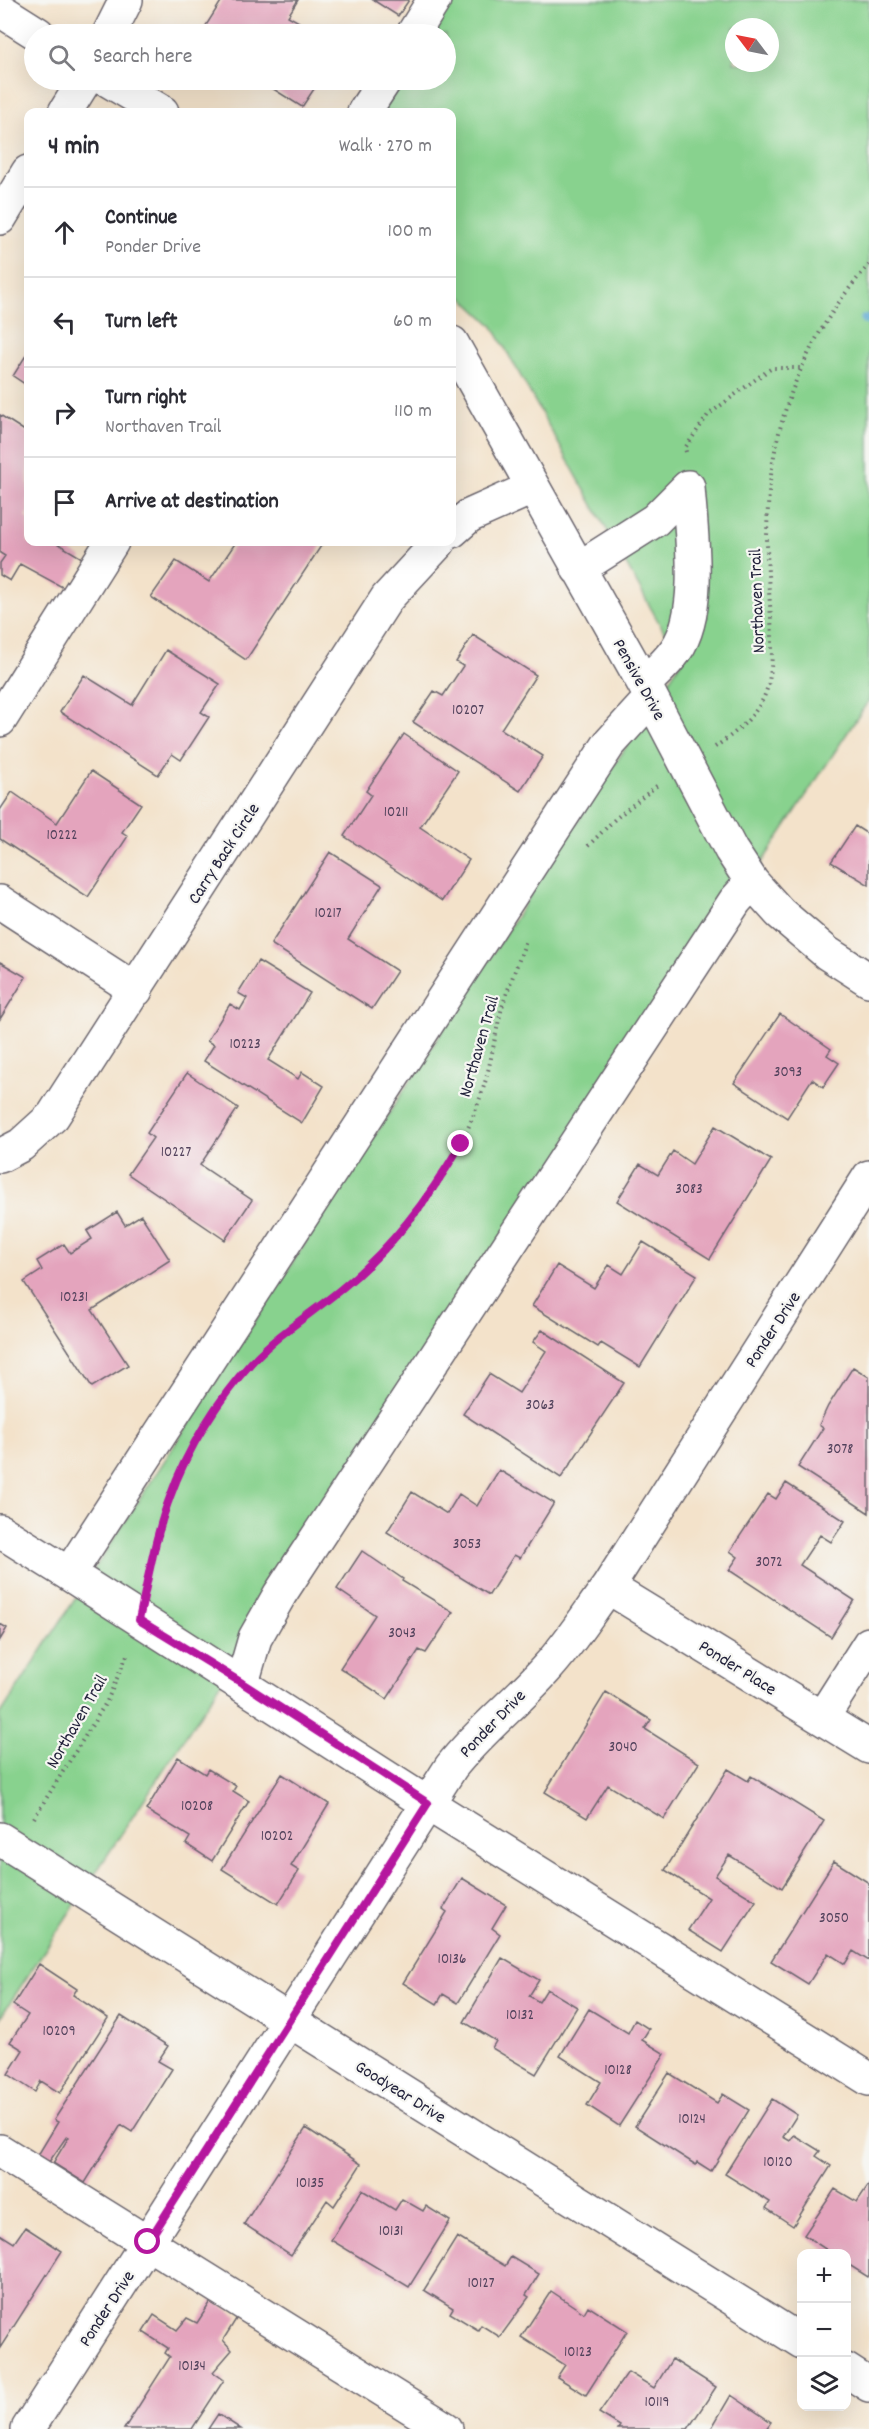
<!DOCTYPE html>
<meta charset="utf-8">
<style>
body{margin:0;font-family:Dekko,sans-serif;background:#f7f7f7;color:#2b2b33}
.controls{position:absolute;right:18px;bottom:18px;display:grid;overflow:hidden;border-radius:12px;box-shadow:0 6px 24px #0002}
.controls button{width:54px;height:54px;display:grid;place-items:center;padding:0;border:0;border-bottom:2px solid #e1e1e2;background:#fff;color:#2b2b33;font:30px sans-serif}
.compass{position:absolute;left:725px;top:18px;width:54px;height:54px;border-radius:50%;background:#fff;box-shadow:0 6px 24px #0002;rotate:302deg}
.stop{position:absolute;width:18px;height:18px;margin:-14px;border:4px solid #b5179e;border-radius:50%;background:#fff}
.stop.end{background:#b5179e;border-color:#fff;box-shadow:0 2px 6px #0008}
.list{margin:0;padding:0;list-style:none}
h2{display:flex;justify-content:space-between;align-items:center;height:78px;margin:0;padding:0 24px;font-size:26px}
h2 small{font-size:20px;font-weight:400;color:#7c7c81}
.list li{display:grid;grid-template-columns:39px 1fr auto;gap:18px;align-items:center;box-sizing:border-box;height:90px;padding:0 24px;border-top:2px solid #e1e1e2}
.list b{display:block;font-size:22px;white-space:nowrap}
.list p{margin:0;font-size:20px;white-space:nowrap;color:#7c7c81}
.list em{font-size:20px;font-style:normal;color:#7c7c81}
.icon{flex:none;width:33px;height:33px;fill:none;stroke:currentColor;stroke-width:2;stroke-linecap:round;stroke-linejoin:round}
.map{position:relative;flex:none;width:869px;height:2429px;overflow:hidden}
.search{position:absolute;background:#fff;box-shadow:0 6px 24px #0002;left:24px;top:24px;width:432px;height:66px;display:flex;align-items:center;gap:15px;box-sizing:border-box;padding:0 21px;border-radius:33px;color:#7c7c81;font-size:22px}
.panel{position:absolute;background:#fff;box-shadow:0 6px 24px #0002;left:24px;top:108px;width:432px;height:438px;border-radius:12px}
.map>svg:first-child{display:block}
.green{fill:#88d28e;stroke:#557a64;stroke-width:1.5;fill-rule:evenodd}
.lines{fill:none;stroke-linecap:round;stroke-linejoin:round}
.stream{stroke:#58a6d2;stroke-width:10}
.building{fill:#e4a4bd}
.minor-casing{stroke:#6b656d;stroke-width:36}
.path{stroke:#6b656d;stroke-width:4;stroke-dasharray:1.5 4.5;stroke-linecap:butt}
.minor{stroke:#fff;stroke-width:33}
.route{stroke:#b5179e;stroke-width:8}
.labels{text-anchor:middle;stroke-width:4.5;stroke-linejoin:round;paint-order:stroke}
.number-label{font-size:15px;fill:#52425c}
.street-label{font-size:18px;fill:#22223b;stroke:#f6f6f2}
</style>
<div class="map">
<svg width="869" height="2429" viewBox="0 0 869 2429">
<rect width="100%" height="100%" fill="#f6f6f2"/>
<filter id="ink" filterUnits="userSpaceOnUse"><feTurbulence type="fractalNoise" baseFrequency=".0167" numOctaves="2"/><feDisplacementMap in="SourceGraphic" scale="12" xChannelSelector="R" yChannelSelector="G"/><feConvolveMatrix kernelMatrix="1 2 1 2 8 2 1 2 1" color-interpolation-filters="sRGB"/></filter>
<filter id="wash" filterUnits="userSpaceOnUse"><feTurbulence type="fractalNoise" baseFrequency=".008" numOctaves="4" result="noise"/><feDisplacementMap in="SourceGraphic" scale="24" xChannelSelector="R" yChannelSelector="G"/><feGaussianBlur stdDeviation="1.35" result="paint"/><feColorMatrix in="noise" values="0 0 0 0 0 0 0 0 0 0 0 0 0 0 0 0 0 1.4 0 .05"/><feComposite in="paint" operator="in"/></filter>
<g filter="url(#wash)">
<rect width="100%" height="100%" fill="#f3e2ca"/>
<path class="green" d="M451,0h418v700l-869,1318v-303l681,-1053 -189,-337 -40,-37v-176h-71l21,-32h44v-46h-17zM734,27h36v36h-36z"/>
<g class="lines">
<path class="stream" d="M865,319l4,2"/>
</g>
<g id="blocks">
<path class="building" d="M222,0h76l-10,16 11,6 -7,12h-85l3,-3 -5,-4z
M373,0h36l-11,16z
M259,80h61l-18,27z
M28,352v34l-15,-10z
M0,415l28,18v79l-3,5 3,2v23h27l27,16 -18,30 -44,-24 -10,17 -10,-6v-12l5,-7 -5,-3z
M236,542l87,1 -77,117 -95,-63 25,-36 33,21z
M473,635l63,40 -35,54 42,27 -23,35 -107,-69 21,-31 9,5 20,-30 -7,-4z
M166,650l54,34 -19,28 8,5 -28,43 -9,-6 -14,21 -98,-63 24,-37 48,30z
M404,734l54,37 -38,56 49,33 -27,41 -98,-65 27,-41 -5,-4z
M91,771l50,33 -19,28 6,4 -40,61 -88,-58v-29l12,-18 45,31z
M855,826l14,9v50l-38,-23z
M330,852l52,33 -34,54 49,32 -25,38 -101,-65z
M258,961l52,32 -42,67 30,19 4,-7 22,14 -22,37 -98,-62 10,-16 -7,-4 23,-37 10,6 7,-12 -9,-5z
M0,962l26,15 -26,42z
M780,1014l51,35 -4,6 12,8 -16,24 -11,-8 -25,39 -53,-35z
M187,1073l51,35 -38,57 52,35 -27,40 -97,-66 25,-36 -6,-5z
M715,1126l56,34 -61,99 -93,-58 23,-37 18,11 15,-24 19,13z
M117,1212l8,13 16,-10 29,45 -78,50 36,55 -36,22 -68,-105 18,-12 -5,-9 27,-17 6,9 22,-14 -5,-8z
M643,1242l54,33 -57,92 -39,-24 -3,4 -66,-41 25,-41 37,23 15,-23 14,9z
M542,1330l82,53 -63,95 -98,-64 26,-40 30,19 27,-42 -13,-9z
M853,1367l16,10v136l-71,-46 25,-39 -4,-3 9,-19z
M499,1470l55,33 -34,55 -6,-3 -25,40 -102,-63 25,-40 35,22 12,-20 18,12z
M786,1483l59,38 -14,21 -11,-7 -20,30 54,35 -23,37 -102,-67 9,-13 -8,-6 38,-57 8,5z
M362,1551l41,28 -1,2 51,31 -27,41 -7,-3 -32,49 -47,-31 35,-53 -38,-26z
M0,1624l7,4 -7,12z
M606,1692l45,28 -6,9 54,34 -35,56 -56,-34 -21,33 -42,-26z
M178,1757l27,17 3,-5 28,17 -3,5 16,10 -37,60 -26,-17 4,-7 -44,-27z
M728,1769l20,12 3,-5 73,45 -42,67 -53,-33 -14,21 41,25 -33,51 -35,-22 21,-32 -44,-28z
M282,1774l47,30 -38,62 8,5 -21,33 -56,-35z
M834,1861l35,22v78l-16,-10 -8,13 -17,-11 -20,31 -37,-23z
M462,1878l44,27 -14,23 8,6 -42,69 -15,-9 -6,10 -34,-21 44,-71 -4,-3z
M502,1958l37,22 -10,16 10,6 8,-13 30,18 -41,67 -44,-26 4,-7 -32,-19z
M39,1964l38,25 -4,6 35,23 -48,75 -19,-12 -6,11 -27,-18 15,-24 -13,-8 18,-27 -15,-10z
M589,2009l39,24 7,-13 14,9 -7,11 23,14 -46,72 -32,-21 14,-23 -41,-26z
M121,2016l47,30 -10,15 14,8 -40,63 -11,-7 -36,58 -32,-20 16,-26 -2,-1 -18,26 -11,-7 20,-33 -4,-2z
M669,2073l48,30 6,-9 26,16 -38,61 -14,-9 -1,3 -61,-39z
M772,2099l25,16 -14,22 7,4 4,-6 26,16 -4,5 15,10 -38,60 -27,-18 4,-6 -45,-28z
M306,2128l55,36 -27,42 -7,-6 -36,55 -47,-31z
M869,2184v91l-1,2 -22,-14v-9h-13l-29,-19 31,-46 22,13z
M362,2190l33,20 7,-11 21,12 3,-5 24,15 -41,66 -78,-47z
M25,2227l37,24 -62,97v-114l14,9z
M457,2237l48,29 6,-9 28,17 -13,21 3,2 -29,40 -19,-12 -3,5 -28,-17 3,-5 -29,-18z
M551,2291l33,22 4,-7 39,25 -41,64 -29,-18 8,-12 -44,-28z
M212,2300l26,16 -15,24 9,10 -19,22 11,8 -32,49h-68l46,-72 -5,-4 3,-5 -25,-16 11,-17 23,15 10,-12 10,5z
M672,2359l44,28 -28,42h-70l2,-3 -21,-13 29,-41 26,16z
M731,2395l40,27 -5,7h-55z
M218,2414l23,15h-33z"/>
</g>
</g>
<g filter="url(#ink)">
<use href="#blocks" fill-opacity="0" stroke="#6b656d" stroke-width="1.5"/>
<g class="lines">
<g class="minor-casing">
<path id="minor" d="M0,10l38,24
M109,34l17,-34
M413,34l21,-34
M108,80l54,32
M65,112l20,-32
M364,112l21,-32
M0,218l28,-46
M452,343l192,341 87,166 21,32 28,31 47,40 42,27
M452,531l17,-15 63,-28
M578,569l77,-49 33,-33c3,45 15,125 -12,163 -9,13 -21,23 -32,34
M0,720l112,-178
M0,902l136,88
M0,1156l21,-11 32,-29 334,-518 52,-56
M0,1531l69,43 540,-830 42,-46
M69,1574l359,230 441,275
M608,1587l261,160
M242,1683l13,-45 25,-44 455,-693 17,-19
M822,1718l47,-74
M0,1839l802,503
M0,2151l446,278
M846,2370l23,15
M28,2429l423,-662c29,-37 65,-64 96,-99 23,-25 41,-54 61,-81l261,-410"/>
</g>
<path class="path" d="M686,452l-1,-4 23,-33 52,-39 12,-8h29
M715,747c19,-13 37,-27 48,-48 16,-32 6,-91 5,-126 -2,-35 -1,-71 4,-105 11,-75 46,-147 97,-203
M588,846l27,-27 44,-35
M252,1363c38,-40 86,-67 126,-106 47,-45 85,-106 105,-168 9,-28 12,-57 20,-85 7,-21 16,-43 23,-64
M147,1582l23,-85 12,-28
M34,1818l73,-117 21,-48"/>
<use href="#minor" class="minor"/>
</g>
</g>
<g class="lines" filter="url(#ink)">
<path class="route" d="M148,2242l280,-439 -186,-120 -103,-63c9,-41 16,-84 31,-123 17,-48 48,-98 82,-135 27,-29 59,-48 88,-72 51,-41 88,-90 121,-146"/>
</g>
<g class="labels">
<g class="number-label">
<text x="468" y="714">10207</text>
<text x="396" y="816">10211</text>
<text x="62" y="839">10222</text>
<text x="328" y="917">10217</text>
<text x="245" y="1048">10223</text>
<text x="788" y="1076">3093</text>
<text x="176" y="1156">10227</text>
<text x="689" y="1193">3083</text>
<text x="74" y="1301">10231</text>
<text x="540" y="1409">3063</text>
<text x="840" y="1453">3078</text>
<text x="467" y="1548">3053</text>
<text x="769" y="1566">3072</text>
<text x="402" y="1637">3043</text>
<text x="623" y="1751">3040</text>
<text x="197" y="1810">10208</text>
<text x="277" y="1840">10202</text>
<text x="834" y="1922">3050</text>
<text x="452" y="1963">10136</text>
<text x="520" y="2019">10132</text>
<text x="59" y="2035">10209</text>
<text x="618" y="2074">10128</text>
<text x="692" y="2123">10124</text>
<text x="778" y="2166">10120</text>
<text x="310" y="2187">10135</text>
<text x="391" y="2235">10131</text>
<text x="481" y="2287">10127</text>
<text x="578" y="2356">10123</text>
<text x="192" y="2370">10134</text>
<text x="657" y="2406">10119</text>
</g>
<g class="street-label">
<text transform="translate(756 601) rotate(-92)" y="6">Northaven Trail</text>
<text transform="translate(640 679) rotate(61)" y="6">Pensive Drive</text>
<text transform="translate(223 853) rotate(-57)" y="6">Carry Back Circle</text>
<text transform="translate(478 1046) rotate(-74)" y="6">Northaven Trail</text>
<text transform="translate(772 1329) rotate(-57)" y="6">Ponder Drive</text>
<text transform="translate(738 1667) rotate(32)" y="6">Ponder Place</text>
<text transform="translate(76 1721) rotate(-60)" y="6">Northaven Trail</text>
<text transform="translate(492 1723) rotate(-46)" y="6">Ponder Drive</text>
<text transform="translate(401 2091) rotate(32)" y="6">Goodyear Drive</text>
<text transform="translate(106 2308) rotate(-57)" y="6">Ponder Drive</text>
</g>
</g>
</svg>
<div class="controls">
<button>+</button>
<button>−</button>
<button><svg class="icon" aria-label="layers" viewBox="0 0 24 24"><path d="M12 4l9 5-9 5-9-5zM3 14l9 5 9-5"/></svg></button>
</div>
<svg class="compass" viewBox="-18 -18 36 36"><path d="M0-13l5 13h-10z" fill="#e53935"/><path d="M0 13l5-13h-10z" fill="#7c7c81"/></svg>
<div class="stop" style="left:148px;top:2242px"></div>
<div class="stop end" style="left:461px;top:1144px"></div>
<div class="search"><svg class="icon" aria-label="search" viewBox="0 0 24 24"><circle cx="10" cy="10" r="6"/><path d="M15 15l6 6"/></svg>Search here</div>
<section class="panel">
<h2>4 min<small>Walk · 270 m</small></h2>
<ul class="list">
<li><svg class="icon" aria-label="ahead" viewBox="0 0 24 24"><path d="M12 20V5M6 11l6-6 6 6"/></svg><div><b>Continue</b><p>Ponder Drive</p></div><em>100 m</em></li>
<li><svg class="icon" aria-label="left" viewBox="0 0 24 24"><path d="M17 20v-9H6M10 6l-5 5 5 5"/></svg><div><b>Turn left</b></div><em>60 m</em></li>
<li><svg class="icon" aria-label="right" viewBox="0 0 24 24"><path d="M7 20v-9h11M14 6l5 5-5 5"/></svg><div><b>Turn right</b><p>Northaven Trail</p></div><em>110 m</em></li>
<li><svg class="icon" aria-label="arrive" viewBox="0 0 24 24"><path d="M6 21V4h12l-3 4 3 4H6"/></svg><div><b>Arrive at destination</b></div></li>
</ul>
</section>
</div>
